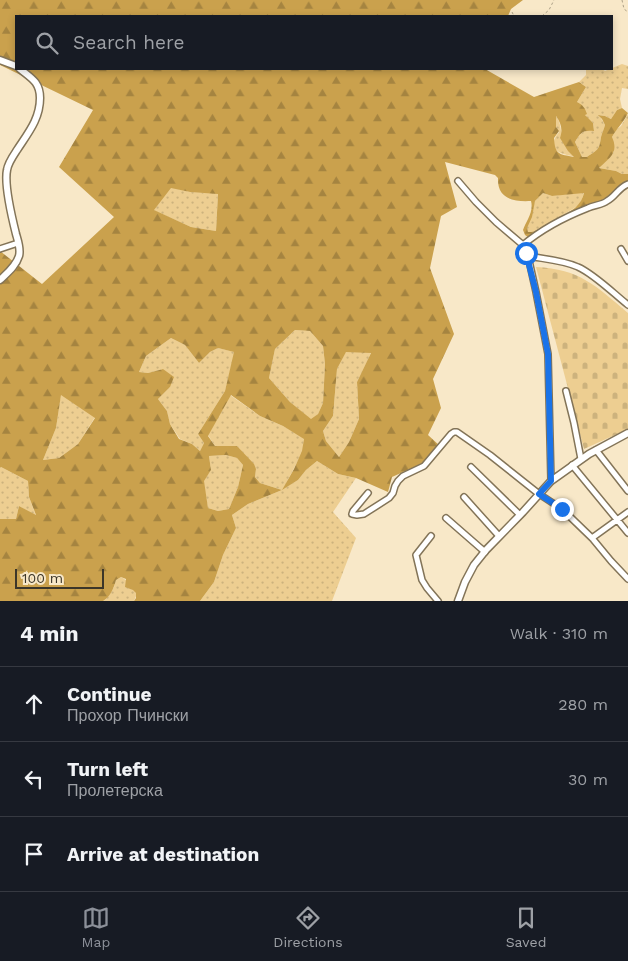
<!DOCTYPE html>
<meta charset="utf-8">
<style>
body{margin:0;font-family:"Work Sans",sans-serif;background:#20242c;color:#f1f3f6}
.scale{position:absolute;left:15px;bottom:12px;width:89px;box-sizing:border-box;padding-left:5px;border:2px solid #3c3629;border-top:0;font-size:14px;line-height:18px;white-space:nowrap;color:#3c3629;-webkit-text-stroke:4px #f8e8c8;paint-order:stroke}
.stop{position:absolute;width:15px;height:15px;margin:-11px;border:4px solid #1a73e8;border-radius:50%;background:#fff}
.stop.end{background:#1a73e8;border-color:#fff;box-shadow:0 1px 5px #0008}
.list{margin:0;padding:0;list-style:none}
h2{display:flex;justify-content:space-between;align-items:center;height:65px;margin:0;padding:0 20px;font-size:21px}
h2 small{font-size:16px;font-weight:400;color:#9ea1a6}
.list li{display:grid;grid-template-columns:32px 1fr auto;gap:15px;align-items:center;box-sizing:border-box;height:75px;padding:0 20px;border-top:1px solid #363941}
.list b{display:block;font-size:19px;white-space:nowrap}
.list p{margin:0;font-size:16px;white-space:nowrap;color:#9ea1a6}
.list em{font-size:16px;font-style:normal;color:#9ea1a6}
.icon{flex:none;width:28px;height:28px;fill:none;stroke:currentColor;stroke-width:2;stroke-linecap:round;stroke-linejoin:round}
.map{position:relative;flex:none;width:628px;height:601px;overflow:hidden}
.search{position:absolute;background:#171b24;box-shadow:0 2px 8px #0003;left:15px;right:15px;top:15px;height:55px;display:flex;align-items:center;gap:12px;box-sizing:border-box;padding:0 18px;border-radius:0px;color:#9ea1a6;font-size:19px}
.sheet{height:290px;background:#171b24}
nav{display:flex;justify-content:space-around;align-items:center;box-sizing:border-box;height:70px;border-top:1px solid #363941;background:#171b24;font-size:14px;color:#9ea1a6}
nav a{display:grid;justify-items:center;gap:2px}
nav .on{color:#8c9099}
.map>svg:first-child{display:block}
.grass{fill:url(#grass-dots)}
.forest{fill:url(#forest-firs);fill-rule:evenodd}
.cemetery{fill:url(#cemetery-stones)}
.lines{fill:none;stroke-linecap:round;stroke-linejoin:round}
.minor-casing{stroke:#837458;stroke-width:8}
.tertiary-casing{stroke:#837458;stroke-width:9}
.path{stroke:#aca087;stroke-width:1;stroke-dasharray:2.5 2.5;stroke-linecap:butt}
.minor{stroke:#fff;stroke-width:5}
.tertiary{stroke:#fff;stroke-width:6}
.route{stroke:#1a73e8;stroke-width:6}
</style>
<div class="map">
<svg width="628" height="601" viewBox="0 0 628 601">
<defs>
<pattern id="grass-dots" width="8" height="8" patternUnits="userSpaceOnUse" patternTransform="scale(1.25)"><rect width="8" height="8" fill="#edce91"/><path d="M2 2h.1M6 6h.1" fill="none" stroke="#ccb27d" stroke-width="1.8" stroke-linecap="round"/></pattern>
<pattern id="forest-firs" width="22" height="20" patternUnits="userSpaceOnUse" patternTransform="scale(1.25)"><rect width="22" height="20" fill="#caa14d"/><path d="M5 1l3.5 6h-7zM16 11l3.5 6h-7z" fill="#a58440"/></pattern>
<pattern id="cemetery-stones" width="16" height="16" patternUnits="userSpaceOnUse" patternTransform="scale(1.25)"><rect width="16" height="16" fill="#edce91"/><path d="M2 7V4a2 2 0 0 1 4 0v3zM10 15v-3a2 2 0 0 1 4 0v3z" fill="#ccb27d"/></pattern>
</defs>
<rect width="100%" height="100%" fill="#f8e8c8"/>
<path class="grass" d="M622,64l6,2v23l-6,-1 -2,11 2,9 -5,2 -6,9 -6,-3 -6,-1 6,10c-1,4 -3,8 -4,12 -2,14 -3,12 -14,20h-5l-7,-15c7,-10 8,-12 19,-12l-1,-7 -6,-5 -10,-16 9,-15 -7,-5 7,-7v-6h16l3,2z
M628,114v60h-6l-6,-3 -17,-3 15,-16 -2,-15 4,-7 5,-4z
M555,115c7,9 4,11 7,20 3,7 9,15 14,22 -16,-3 -31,-7 -17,-25l-3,-5z
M171,187l19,5 28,1 -2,38 -25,-4 -38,-17z
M584,192c-1,6 -3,10 -7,14 -5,4 -40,25 -45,26 -1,0 -2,0 -4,0l-2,-4 9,-27 8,-8 9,3z
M295,330l15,1 13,15 2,18 -2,39 -5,11 -7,6 -21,-18 -21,-24 6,-29z
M171,338l14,7 14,18 11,-11 8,-4 17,4 -10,39 -27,43 6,9 -4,8 -8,-7 -12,-5 -10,-15 -3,-13 -9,-12 12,-12 -7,-18 -15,4 -9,-1 7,-16z
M346,351l25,1 -3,8 -11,22 2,37 -10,23 -10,15 -13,-16 -3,-10 10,-15 4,-47z
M61,394l34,23 -17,27 -19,14 -16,2 13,-32z
M230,395l30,21 23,10 21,12 -1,13 -20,38 15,-9 8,-10 11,-9 21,13 18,4 -23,34 23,26 -24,63h-132l14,-19 9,-27 13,-27 -4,-13 16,-11 34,-14 -22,-7 -5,-6 1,-8 -19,-23h-22l-7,-11z
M226,455l11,3 6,7 -5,22 -9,22 -11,2 -10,-3 -5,-27 8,-11 -2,-14z
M1,467l27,14 1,16 7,19 -17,-10 -3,13h-16v-51z
M121,577c5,2 13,11 15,16 1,3 -1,5 -2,8h-36l7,-1 9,-13 2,-7z"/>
<path class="forest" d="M0,0h523l-12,9 -3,7h-492v53h469l49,28 45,-15 7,5 -9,15c6,3 8,6 10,12l-2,1 8,8 1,8c-11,-1 -13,1 -19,11l7,15h5c11,-8 12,-6 14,-20 1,-4 3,-8 4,-12l-3,-6 -4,-4 7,1 6,3 6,-9 5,-2 6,5c-4,9 -11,15 -16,24 7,16 -2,20 -13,31l17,3 6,3h6v10l-15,12 -24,12 -58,31 -6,-4 -2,-5c3,-9 11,-18 8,-29 -17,1 -34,-2 -33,-23l-3,-3 -50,-13 12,45 -16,9 -11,52 24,66 -21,45 8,29 -13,27 12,11 -19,18 -29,13 -4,15 -32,-14 -18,-4 -21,-13 -11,9 -8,10 -16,10 -34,14 -16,11 4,13 -13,27 -9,27 -14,19h-66l2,-3v-5l-3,-3 -8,-3 1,-8 -5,-2 -5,3c-2,8 -6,17 -13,21h-103v-82h16l3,-13 17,9 -7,-18 -1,-16 -27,-14 -1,1v-217l42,33 72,-67 -55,-50 34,-57 -93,-45zM556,116c5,7 7,13 4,22l8,13 6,6c-15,-3 -19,-2 -20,-19l5,-7 -3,-4zM171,188l19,4 28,2 -2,37 -25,-4 -37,-17zM543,193l9,3 32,-3c-1,5 -4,10 -8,14 -4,4 -39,24 -44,25 -1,0 -2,0 -4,0l-1,-4 5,-11 3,-16zM295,330l15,1 13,15 2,18 -2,39 -5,11 -7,5 -21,-17 -21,-24 6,-29zM171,338l14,7 14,18 11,-11 8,-4 16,4 -9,39 -27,43 6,9 -4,8 -8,-7 -13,-5 -9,-15 -3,-13 -9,-12 12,-12 4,-10 -11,-8 -15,4 -9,-1 7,-16zM346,352l25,1 -14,29 2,37 -10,23 -10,15 -13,-16 -3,-10 10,-15 4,-47zM61,395l34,23 -17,26 -19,14 -16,2 13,-32zM231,395l29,21 23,10 21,13 -2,12 -8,18 -12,21 -22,-7 -5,-6 1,-8 -2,-5 -17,-18h-22l-7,-10zM226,455l11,3 6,7 -5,22 -9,22 -11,2 -10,-3 -4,-27 7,-11 -2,-14z"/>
<path class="cemetery" d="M536,267c44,2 60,19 92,46v116l-44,20z"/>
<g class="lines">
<g class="minor-casing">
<path id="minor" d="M458,181l18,21 20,20 27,23 5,11 8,36 12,62 3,127
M523,245c19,-16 42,-28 65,-37 6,-3 14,-3 19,-7 9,-5 11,-13 21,-17
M0,249l18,-6
M621,249l7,12
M528,256c16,3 35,4 50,11 16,7 35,26 50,38
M566,391l8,32 7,36
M596,450l32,41
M572,465l56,68
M471,467l49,48
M368,493l-15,18 -1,3 5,1 7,-1 25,-16 4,-5 2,-7 3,-5 5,-5 21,-10 27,-32 3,-2h3l33,23 49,39 23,15 30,29 19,23 17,18
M464,497l35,39
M446,518l39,34
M431,536l-15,19 6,25 5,8 11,13
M592,538l36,-26"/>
</g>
<g class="tertiary-casing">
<path id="tertiary" d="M0,60l16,6
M0,280c7,-7 16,-14 19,-24 2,-7 -1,-15 -3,-22 -4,-16 -12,-49 -9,-64 1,-7 6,-14 10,-20 11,-17 23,-31 23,-52 0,-16 -9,-20 -20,-29
M458,601l7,-19 9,-17 12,-15 37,-38 28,-31 38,-27 39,-21"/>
</g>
<path class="path" d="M622,0l2,9 4,3
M512,12l2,4
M542,16l7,-6 5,-10"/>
<use href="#minor" class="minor"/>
<use href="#tertiary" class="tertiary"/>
</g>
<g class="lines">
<path class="route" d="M526,253l10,39 12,62 3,127 -12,13 23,15"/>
</g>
</svg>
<div class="scale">100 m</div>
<div class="stop" style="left:526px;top:253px"></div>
<div class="stop end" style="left:562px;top:509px"></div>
<div class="search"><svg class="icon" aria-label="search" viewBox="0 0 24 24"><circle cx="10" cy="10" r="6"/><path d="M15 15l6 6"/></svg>Search here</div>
</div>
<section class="sheet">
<h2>4 min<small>Walk · 310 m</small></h2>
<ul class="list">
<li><svg class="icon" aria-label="ahead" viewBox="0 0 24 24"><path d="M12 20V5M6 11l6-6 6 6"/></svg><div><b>Continue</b><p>Прохор Пчински</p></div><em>280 m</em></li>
<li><svg class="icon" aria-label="left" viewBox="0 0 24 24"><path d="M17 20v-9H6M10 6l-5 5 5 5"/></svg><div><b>Turn left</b><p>Пролетерска</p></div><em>30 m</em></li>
<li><svg class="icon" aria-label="arrive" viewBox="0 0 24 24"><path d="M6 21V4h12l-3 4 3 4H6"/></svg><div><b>Arrive at destination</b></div></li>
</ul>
</section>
<nav>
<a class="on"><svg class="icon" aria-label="map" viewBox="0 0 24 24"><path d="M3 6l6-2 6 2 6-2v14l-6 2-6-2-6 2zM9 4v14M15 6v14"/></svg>Map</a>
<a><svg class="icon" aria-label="directions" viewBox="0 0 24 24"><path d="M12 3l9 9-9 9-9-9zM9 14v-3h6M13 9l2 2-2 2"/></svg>Directions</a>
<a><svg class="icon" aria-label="saved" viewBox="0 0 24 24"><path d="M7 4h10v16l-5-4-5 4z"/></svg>Saved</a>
</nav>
